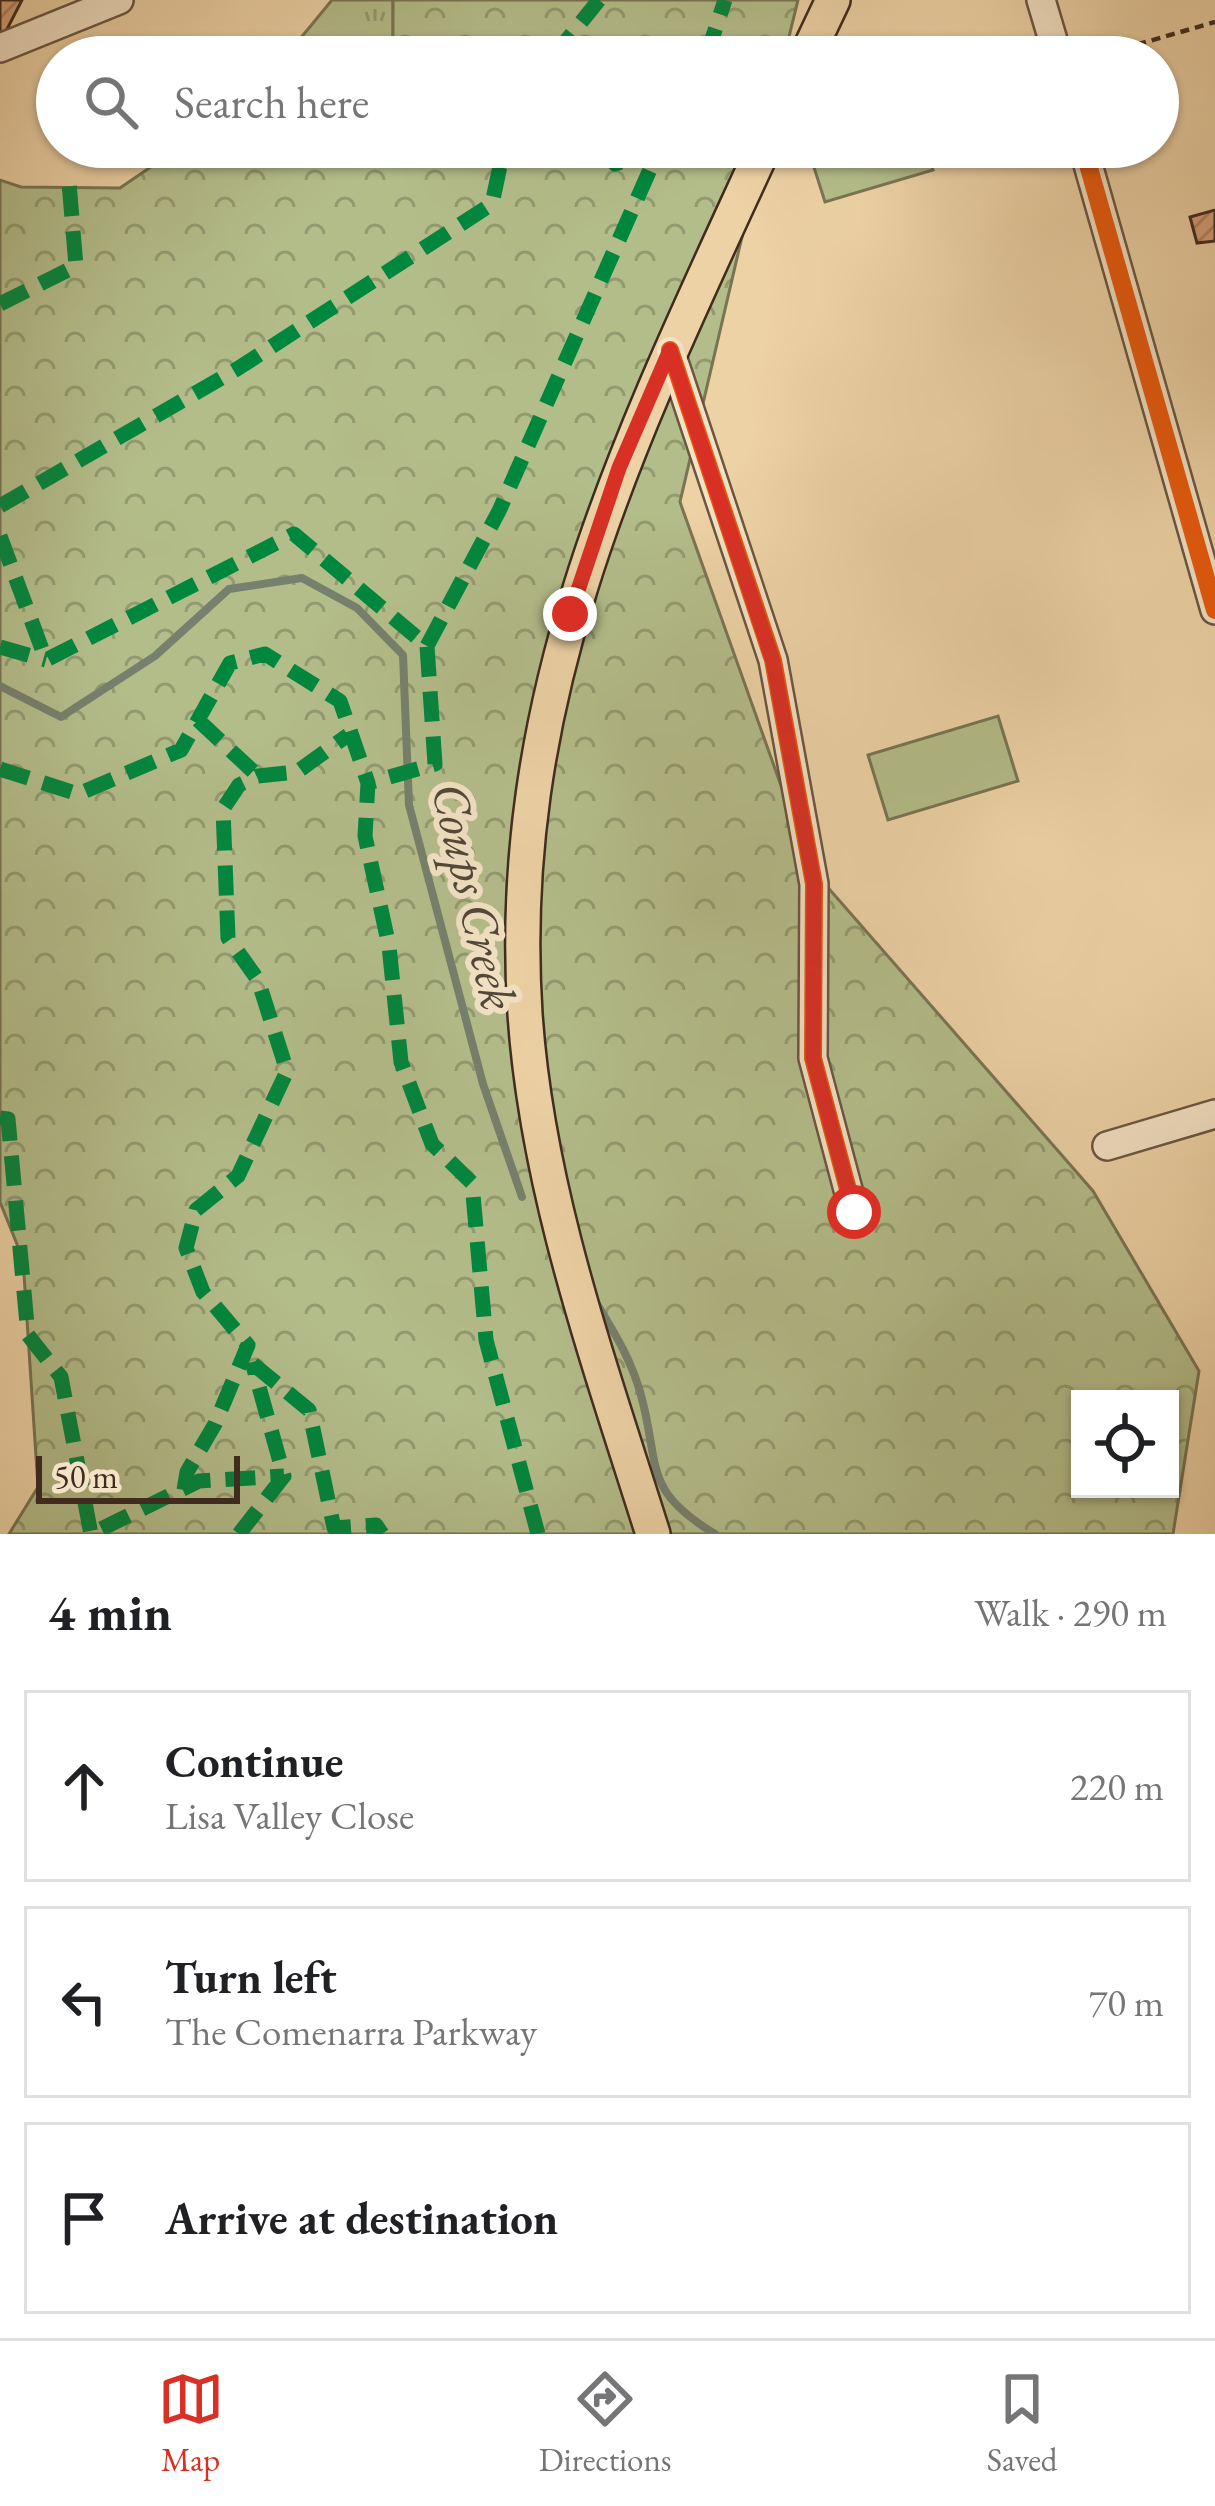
<!DOCTYPE html>
<meta charset="utf-8">
<style>
body{margin:0;font-family:"EB Garamond",serif;background:#f2f2f2;color:#202124}
.controls{position:absolute;right:36px;bottom:36px;display:grid;overflow:hidden;border-radius:0px;box-shadow:0 3px 9px #0004}
.controls button{width:108px;height:108px;display:grid;place-items:center;padding:0;border:0;border-bottom:3px solid #e0e0e0;background:#fff;color:#202124;font:60px sans-serif}
.scale{position:absolute;left:36px;bottom:30px;width:204px;box-sizing:border-box;padding-left:12px;border:6px solid #3f2c1f;border-top:0;font-size:33px;line-height:42px;white-space:nowrap;color:#3f2c1f;-webkit-text-stroke:9px #f3e2c5;paint-order:stroke}
.stop{position:absolute;width:36px;height:36px;margin:-27px;border:9px solid #d93025;border-radius:50%;background:#fff}
.stop.end{background:#d93025;border-color:#fff;box-shadow:0 3px 12px #0008}
.list{margin:0;padding:0;list-style:none}
h2{display:flex;justify-content:space-between;align-items:center;height:156px;margin:0;padding:0 48px;font-size:51px}
h2 small{font-size:39px;font-weight:400;color:#757577}
.list li{display:grid;grid-template-columns:78px 1fr auto;gap:36px;align-items:center;box-sizing:border-box;height:192px;margin:0 24px 24px;padding:0 24px;border:3px solid #e0e0e0;border-radius:0px}
.list b{display:block;font-size:45px;white-space:nowrap}
.list p{margin:0;font-size:39px;white-space:nowrap;color:#757577}
.list em{font-size:39px;font-style:normal;color:#757577}
.icon{flex:none;width:66px;height:66px;fill:none;stroke:currentColor;stroke-width:2;stroke-linecap:round;stroke-linejoin:round}
.map{position:relative;flex:none;width:1215px;height:1534px;overflow:hidden}
.search{position:absolute;background:#fff;box-shadow:0 3px 9px #0004;left:36px;right:36px;top:36px;height:132px;display:flex;align-items:center;gap:30px;box-sizing:border-box;padding:0 42px;border-radius:66px;color:#757577;font-size:45px}
.sheet{height:804px;background:#fff}
nav{display:flex;justify-content:space-around;align-items:center;box-sizing:border-box;height:168px;border-top:3px solid #e0e0e0;background:#fff;font-size:33px;color:#757577}
nav a{display:grid;justify-items:center;gap:6px}
nav .on{color:#d93025}
.map>svg:first-child{display:block}
.grass{fill:url(#grass-tufts);stroke:#797454;stroke-width:3}
.forest{fill:url(#forest-crowns);stroke:#797454;stroke-width:3;fill-rule:evenodd}
.park{fill:#b3bd8a;stroke:#797454;stroke-width:3}
.lines{fill:none;stroke-linecap:round;stroke-linejoin:round}
.stream{stroke:#76806e;stroke-width:8}
.building{fill:url(#building-hatch);stroke:#3f2c1f;stroke-width:3}
.minor-casing{stroke:#6a5641;stroke-width:32}
.major-casing{stroke:#3f2c1f;stroke-width:38}
.path{stroke:#3f2c1f;stroke-width:4.5;stroke-dasharray:9 6;stroke-linecap:butt}
.minor{stroke:#f3e2c5;stroke-width:27}
.major{stroke:#edd2a6;stroke-width:33}
.quiet{stroke:#00873e;stroke-width:15;stroke-dasharray:30 15;stroke-linecap:butt}
.cycleway-casing{stroke:#f3e2c5;stroke-width:26}
.cycleway{stroke:#e8590c;stroke-width:18}
.route{stroke:#d93025;stroke-width:15}
.labels{text-anchor:middle;stroke-width:12;stroke-linejoin:round;paint-order:stroke}
.water-label{font-size:51px;font-style:italic;fill:#514839;stroke:#f3e2c5}
</style>
<div class="map">
<svg width="1215" height="1534" viewBox="0 0 1215 1534">
<defs>
<pattern id="grass-tufts" width="24" height="20" patternUnits="userSpaceOnUse" patternTransform="scale(3)"><rect width="24" height="20" fill="#b3bd8a"/><path d="M3 7l-1-3M5 7V3M7 7l1-3M15 17l-1-3M17 17v-4M19 17l1-3" fill="none" stroke="#939a70"/></pattern>
<pattern id="forest-crowns" width="20" height="18" patternUnits="userSpaceOnUse" patternTransform="scale(3)"><rect width="20" height="18" fill="#b3bd8a"/><path d="M2 6a3 3 0 1 1 6 0M12 15a3 3 0 1 1 6 0" fill="none" stroke="#939a70"/></pattern>
<pattern id="building-hatch" width="6" height="6" patternUnits="userSpaceOnUse" patternTransform="scale(3)"><rect width="6" height="6" fill="#d8a17b"/><path d="M-1 1l2-2M0 6l6-6M5 7l2-2" fill="none" stroke="#b18364"/></pattern>
</defs>
<rect width="100%" height="100%" fill="#edd2a6"/>
<filter id="stains"><feTurbulence type="fractalNoise" baseFrequency=".00167" numOctaves="4"/><feColorMatrix values="0 0 0 0 .2 0 0 0 0 .09 0 0 0 0 .02 0 0 0 .5 -.17"/></filter>
<radialGradient id="worn" r=".72"><stop offset=".6" stop-color="#630" stop-opacity="0"/><stop offset="1" stop-color="#630" stop-opacity=".3"/></radialGradient>
<path class="grass" d="M332,0h61v40l-17,17h-91z"/>
<path class="forest" d="M393,0h405l-14,57h-408l17,-17z
M180,147h583l-83,355 130,365 283,324 106,180 -26,163h-1164l29,-47 -15,-228 -23,-57v-1022l21,7 99,1zM1080,1399h90v90h-90z"/>
<path class="park" d="M847,147h79l7,23 -108,32 -14,-44z
M998,716l20,65 -130,39 -20,-65z"/>
<g class="lines">
<path class="stream" d="M0,686l61,31 94,-61 74,-67 73,-11 55,30 46,47 6,150 74,279 39,113
M597,1304c19,31 36,59 45,95 18,69 1,91 73,135"/>
</g>
<path class="building" d="M0,0h22l-19,37 -3,-1z
M1215,210v31l-18,2 -7,-26z"/>
<g class="lines">
<g class="minor-casing">
<path id="minor" d="M1041,0l17,57
M0,48l119,-48
M1083,147l132,463
M670,350l103,310 41,224 -1,174 41,154
M1107,1146l108,-32"/>
</g>
<g class="major-casing">
<path id="major" d="M806,57l27,-57
M653,1534c-53,-169 -116,-342 -128,-520 -21,-325 108,-582 239,-867"/>
</g>
<path class="path" d="M1094,57l121,-35"/>
<use href="#minor" class="minor"/>
<use href="#major" class="major"/>
<path class="quiet" d="M553,57l46,-57
M706,57l19,-57
M598,147l17,17 44,-15
M0,304l76,-38 -7,-83
M0,506l237,-137 255,-165 12,-57
M0,536l46,124 248,-126 133,112 8,118 -67,19
M427,646l72,-135 161,-364
M0,647l46,13
M198,720l60,56
M0,769l78,25 103,-44 49,-87 35,-9 75,47 28,82 -3,53 24,110 12,116 31,82 40,39 14,157 52,194
M0,1118l8,1 20,216 33,42 30,157 108,-53 85,-5
M253,1364l56,46 25,118 42,-3 6,9
M184,1490l3,-18 28,-48 33,-79 -45,-53 -17,-44 10,-38 42,-34 49,-105 -29,-91 -30,-42 -5,-129 16,-24 19,-9 39,-4 51,-37
M239,1534l45,-58 -32,-114"/>
<g class="cycleway-casing">
<path id="cycleway" d="M1083,147l132,463
M670,350l103,310 41,224 -1,174 41,154"/>
</g>
<use href="#cycleway" class="cycleway"/>
</g>
<g class="lines">
<path class="route" d="M570,614l49,-146 51,-118 103,311 41,223 -1,174 41,154"/>
</g>
<g class="labels">
<g class="water-label">
<text transform="translate(475 896) rotate(77)" y="18">Coups Creek</text>
</g>
</g>
<rect width="100%" height="100%" filter="url(#stains)"/>
<rect width="100%" height="100%" fill="url(#worn)"/>
</svg>
<div class="controls">
<button><svg class="icon" aria-label="locate" viewBox="0 0 24 24"><circle cx="12" cy="12" r="6"/><path d="M12 2v4M12 18v4M2 12h4M18 12h4"/></svg></button>
</div>
<div class="scale">50 m</div>
<div class="stop" style="left:854px;top:1212px"></div>
<div class="stop end" style="left:570px;top:614px"></div>
<div class="search"><svg class="icon" aria-label="search" viewBox="0 0 24 24"><circle cx="10" cy="10" r="6"/><path d="M15 15l6 6"/></svg>Search here</div>
</div>
<section class="sheet">
<h2>4 min<small>Walk · 290 m</small></h2>
<ul class="list">
<li><svg class="icon" aria-label="ahead" viewBox="0 0 24 24"><path d="M12 20V5M6 11l6-6 6 6"/></svg><div><b>Continue</b><p>Lisa Valley Close</p></div><em>220 m</em></li>
<li><svg class="icon" aria-label="left" viewBox="0 0 24 24"><path d="M17 20v-9H6M10 6l-5 5 5 5"/></svg><div><b>Turn left</b><p>The Comenarra Parkway</p></div><em>70 m</em></li>
<li><svg class="icon" aria-label="arrive" viewBox="0 0 24 24"><path d="M6 21V4h12l-3 4 3 4H6"/></svg><div><b>Arrive at destination</b></div></li>
</ul>
</section>
<nav>
<a class="on"><svg class="icon" aria-label="map" viewBox="0 0 24 24"><path d="M3 6l6-2 6 2 6-2v14l-6 2-6-2-6 2zM9 4v14M15 6v14"/></svg>Map</a>
<a><svg class="icon" aria-label="directions" viewBox="0 0 24 24"><path d="M12 3l9 9-9 9-9-9zM9 14v-3h6M13 9l2 2-2 2"/></svg>Directions</a>
<a><svg class="icon" aria-label="saved" viewBox="0 0 24 24"><path d="M7 4h10v16l-5-4-5 4z"/></svg>Saved</a>
</nav>
